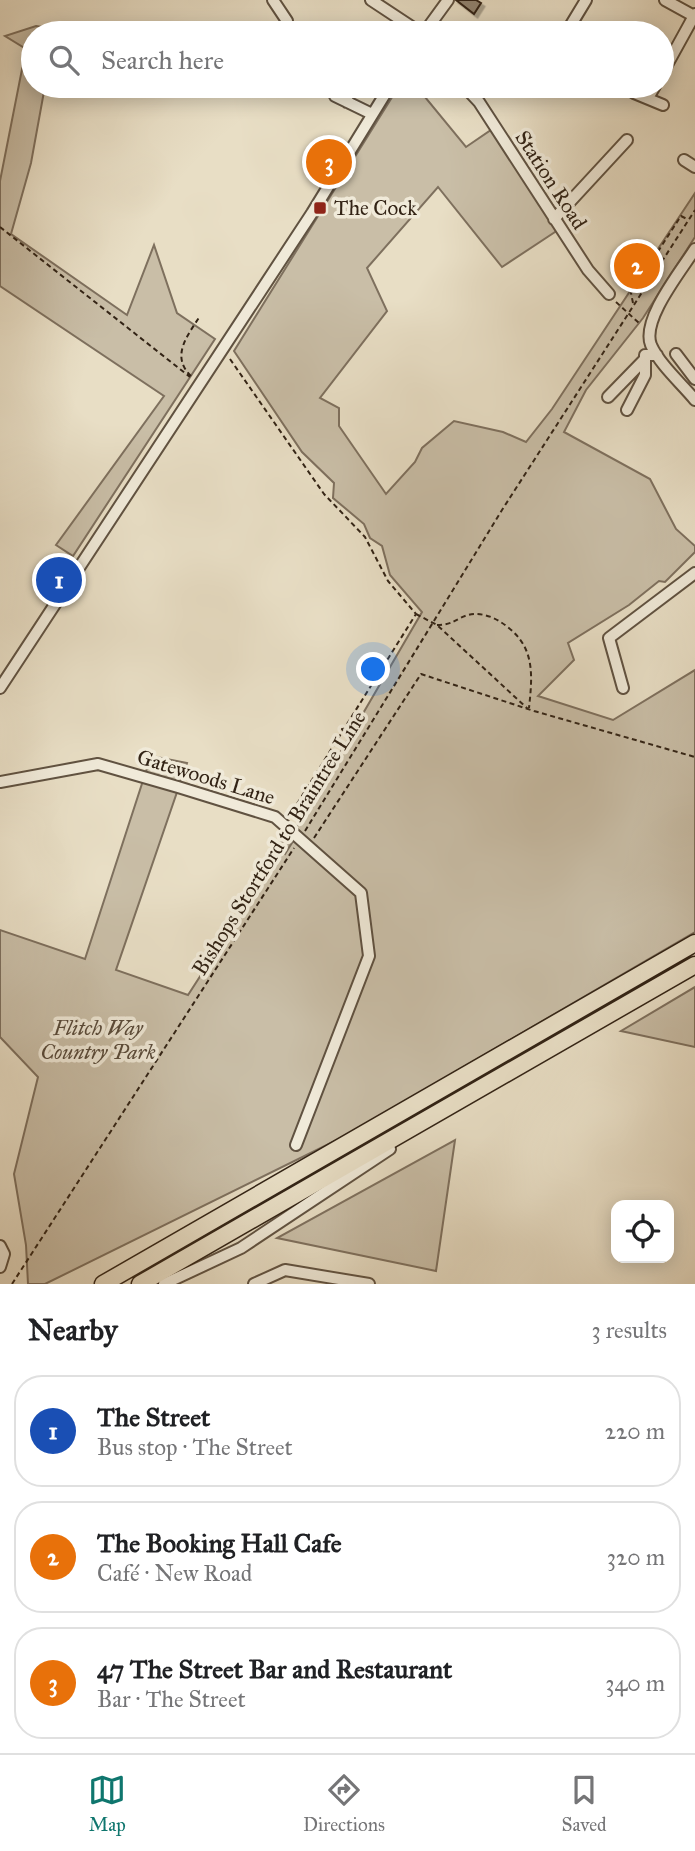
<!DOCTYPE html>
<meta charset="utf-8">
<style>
body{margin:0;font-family:"IM FELL Great Primer",serif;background:#f2f2f2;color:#202124}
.controls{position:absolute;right:21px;bottom:21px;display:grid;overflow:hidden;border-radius:14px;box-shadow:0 4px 18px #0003}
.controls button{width:63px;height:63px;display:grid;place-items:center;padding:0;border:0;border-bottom:2px solid #e0e0e0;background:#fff;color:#202124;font:35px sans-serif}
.you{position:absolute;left:374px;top:670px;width:24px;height:24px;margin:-18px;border:5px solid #fff;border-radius:50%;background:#1a73e8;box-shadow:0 0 0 10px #1a73e833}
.badge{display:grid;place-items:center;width:46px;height:46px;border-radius:50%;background:#0f766e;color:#fff;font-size:23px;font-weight:700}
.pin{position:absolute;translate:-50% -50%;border:4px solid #fff;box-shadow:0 2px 7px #0006}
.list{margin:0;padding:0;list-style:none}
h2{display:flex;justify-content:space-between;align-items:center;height:91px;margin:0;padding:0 28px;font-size:30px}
h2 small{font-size:23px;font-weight:400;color:#757577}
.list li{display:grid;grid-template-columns:46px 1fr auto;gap:21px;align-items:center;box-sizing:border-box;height:112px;margin:0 14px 14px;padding:0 14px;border:2px solid #e0e0e0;border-radius:28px}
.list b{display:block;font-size:26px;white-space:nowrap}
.list p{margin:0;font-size:23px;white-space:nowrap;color:#757577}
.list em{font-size:23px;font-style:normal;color:#757577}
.icon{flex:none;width:38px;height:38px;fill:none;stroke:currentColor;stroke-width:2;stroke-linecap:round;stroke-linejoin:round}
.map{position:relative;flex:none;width:695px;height:1284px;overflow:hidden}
.search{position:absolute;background:#fff;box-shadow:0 4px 18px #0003;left:21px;right:21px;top:21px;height:77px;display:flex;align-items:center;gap:18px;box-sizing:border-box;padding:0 24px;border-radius:38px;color:#757577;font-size:26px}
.sheet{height:469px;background:#fff}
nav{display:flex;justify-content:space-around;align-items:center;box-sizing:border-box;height:98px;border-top:2px solid #e0e0e0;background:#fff;font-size:19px;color:#757577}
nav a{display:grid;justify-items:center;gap:4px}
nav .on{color:#0f766e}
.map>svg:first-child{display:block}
.green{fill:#c9bea7;stroke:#7e705e;stroke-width:2}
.water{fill:#aa9e89;stroke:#7a6d5b;stroke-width:2}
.building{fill:#918471;stroke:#322315;stroke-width:2;filter:url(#shadow)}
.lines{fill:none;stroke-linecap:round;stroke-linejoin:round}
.minor-casing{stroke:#605241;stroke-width:14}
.highway-casing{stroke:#322315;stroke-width:19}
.path{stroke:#322315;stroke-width:2;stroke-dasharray:5 3.5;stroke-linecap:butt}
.minor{stroke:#f0ead9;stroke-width:10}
.highway{stroke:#e8dec5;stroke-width:16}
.poi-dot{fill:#8f2418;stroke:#f0ead9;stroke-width:2.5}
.labels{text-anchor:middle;stroke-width:7;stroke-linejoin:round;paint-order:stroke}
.street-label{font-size:21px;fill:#322315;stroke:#f0ead9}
.poi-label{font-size:21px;fill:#322315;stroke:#f0ead9;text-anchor:start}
.park-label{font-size:21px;font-style:italic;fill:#584a3a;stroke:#f0ead9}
</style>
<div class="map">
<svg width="695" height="1284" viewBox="0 0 695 1284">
<defs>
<filter id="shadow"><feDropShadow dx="3.5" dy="3.5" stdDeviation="0" flood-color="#0004"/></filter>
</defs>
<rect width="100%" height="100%" fill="#e8dec5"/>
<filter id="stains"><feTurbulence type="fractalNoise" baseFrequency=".00286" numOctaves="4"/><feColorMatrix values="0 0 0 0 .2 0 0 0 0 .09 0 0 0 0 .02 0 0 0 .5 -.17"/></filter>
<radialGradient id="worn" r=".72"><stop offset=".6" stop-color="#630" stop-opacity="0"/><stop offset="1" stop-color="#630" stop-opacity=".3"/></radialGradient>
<path class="green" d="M36,26l20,3 -1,4h-22v53h12l-14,77 -20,71 116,81 27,-70 23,68 38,26 -142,217 -17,-11 108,-149 -164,-110v-105l26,-132 -21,-13z
M399,86h17l50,61 25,-17 67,100 -56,37 -64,-80 -71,81 20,43 -67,87 19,10v18l47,68 29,-32 7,-14 32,-27 49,11 23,10 26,-33 143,-216v44l-52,81 -57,72 -22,42 86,47 26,50 19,17v6l-30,30 -6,-1 -30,24 -61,38 6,17 -36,36 75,24 82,-50v262l-348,203 -302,149h-17l-2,-39 -12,-71 24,-97 -38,-40v-107l85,29 66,-203 36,7 -71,207 72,25 113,-175 121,-208 -32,-37 -8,-29 -12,-8 -6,-14 -31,-26 1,-15 -32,-31 -68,-101z
M695,987v60l-74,-16z
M455,1140l-19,131 -159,-33z"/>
<path class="water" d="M285,832l10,6 -10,16 -9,-8z"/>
<path class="building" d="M456,0h20l5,3 -7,11z
M638,253l11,7 -12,21 -12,-8z"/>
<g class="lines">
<g class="minor-casing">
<path id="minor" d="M273,0l14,21
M371,0l50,33
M665,0l29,16
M310,31l2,2
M424,33l24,-33
M566,33l20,-33
M662,74l33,-60
M464,86l15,16 109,168 21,24
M634,93l29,12
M335,96l37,18
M648,98l7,-12
M347,102l1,-16
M684,160l11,7
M554,219l73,-79
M695,249c-14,22 -54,71 -44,96 9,20 30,38 44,55
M676,354l19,25
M608,397l37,-38
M627,410l18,-35v-20h12
M0,688l312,-475 78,-127
M623,688l-14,-50 86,-65
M0,782l98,-18 80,23 97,30 86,76 8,63 -73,189
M0,1246l4,8 -4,13
M164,1284l77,-36 149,-99
M254,1284l31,-14 84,14"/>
</g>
<g class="highway-casing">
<path id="highway" d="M103,1284l592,-341
M140,1284l555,-319"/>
</g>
<path class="path" d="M320,86l5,5
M0,227l190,150
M620,248l31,12
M616,302l24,22
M633,303l-2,-10 48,-74 2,-3 6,3
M230,359l94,135 41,43 23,44 28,33 -126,201
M191,376c-21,-20 -3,-41 9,-60
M416,614l21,11 91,84
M437,625c16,0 18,-6 31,-10 10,-3 23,1 31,6 36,22 34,50 30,87
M305,831l197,-321 193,-300
M314,838l107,-164 113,37 161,46
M12,1284l282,-436"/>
<use href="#minor" class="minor"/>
<use href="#highway" class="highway"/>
</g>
<rect class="poi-dot" x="313" y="201" width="14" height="14" rx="3.5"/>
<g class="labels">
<g class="street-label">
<text transform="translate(551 180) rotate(57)" y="7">Station Road</text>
<text transform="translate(206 777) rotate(17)" y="7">Gatewoods Lane</text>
<text transform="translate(279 843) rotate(-58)" y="7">Bishops Stortford to Braintree Line</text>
</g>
<g class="poi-label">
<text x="334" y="215">The Cock</text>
</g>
<g class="park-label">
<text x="98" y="1035">Flitch Way<tspan x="98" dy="24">Country Park</tspan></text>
</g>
</g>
<rect width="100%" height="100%" filter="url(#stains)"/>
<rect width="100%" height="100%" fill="url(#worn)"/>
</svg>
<div class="controls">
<button><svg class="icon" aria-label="locate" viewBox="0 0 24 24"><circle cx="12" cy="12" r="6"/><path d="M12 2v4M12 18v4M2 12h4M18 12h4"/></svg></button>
</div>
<div class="you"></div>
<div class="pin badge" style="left:59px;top:580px;background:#1a4fb4">1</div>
<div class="pin badge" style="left:637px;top:266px;background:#e8710a">2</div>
<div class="pin badge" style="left:329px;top:162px;background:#e8710a">3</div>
<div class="search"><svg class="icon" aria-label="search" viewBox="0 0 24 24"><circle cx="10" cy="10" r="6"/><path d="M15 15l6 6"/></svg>Search here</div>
</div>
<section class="sheet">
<h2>Nearby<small>3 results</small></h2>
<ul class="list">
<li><span class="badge" style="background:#1a4fb4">1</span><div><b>The Street</b><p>Bus stop · The Street</p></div><em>220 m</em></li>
<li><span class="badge" style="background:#e8710a">2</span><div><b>The Booking Hall Cafe</b><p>Café · New Road</p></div><em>320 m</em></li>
<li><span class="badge" style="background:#e8710a">3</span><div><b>47 The Street Bar and Restaurant</b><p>Bar · The Street</p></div><em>340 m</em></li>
</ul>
</section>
<nav>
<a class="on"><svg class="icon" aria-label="map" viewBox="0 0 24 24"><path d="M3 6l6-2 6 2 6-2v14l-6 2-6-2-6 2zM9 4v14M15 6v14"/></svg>Map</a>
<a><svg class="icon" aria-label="directions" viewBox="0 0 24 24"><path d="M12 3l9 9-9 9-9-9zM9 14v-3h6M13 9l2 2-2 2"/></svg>Directions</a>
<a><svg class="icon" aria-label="saved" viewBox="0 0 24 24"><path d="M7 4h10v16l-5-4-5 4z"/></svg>Saved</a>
</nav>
